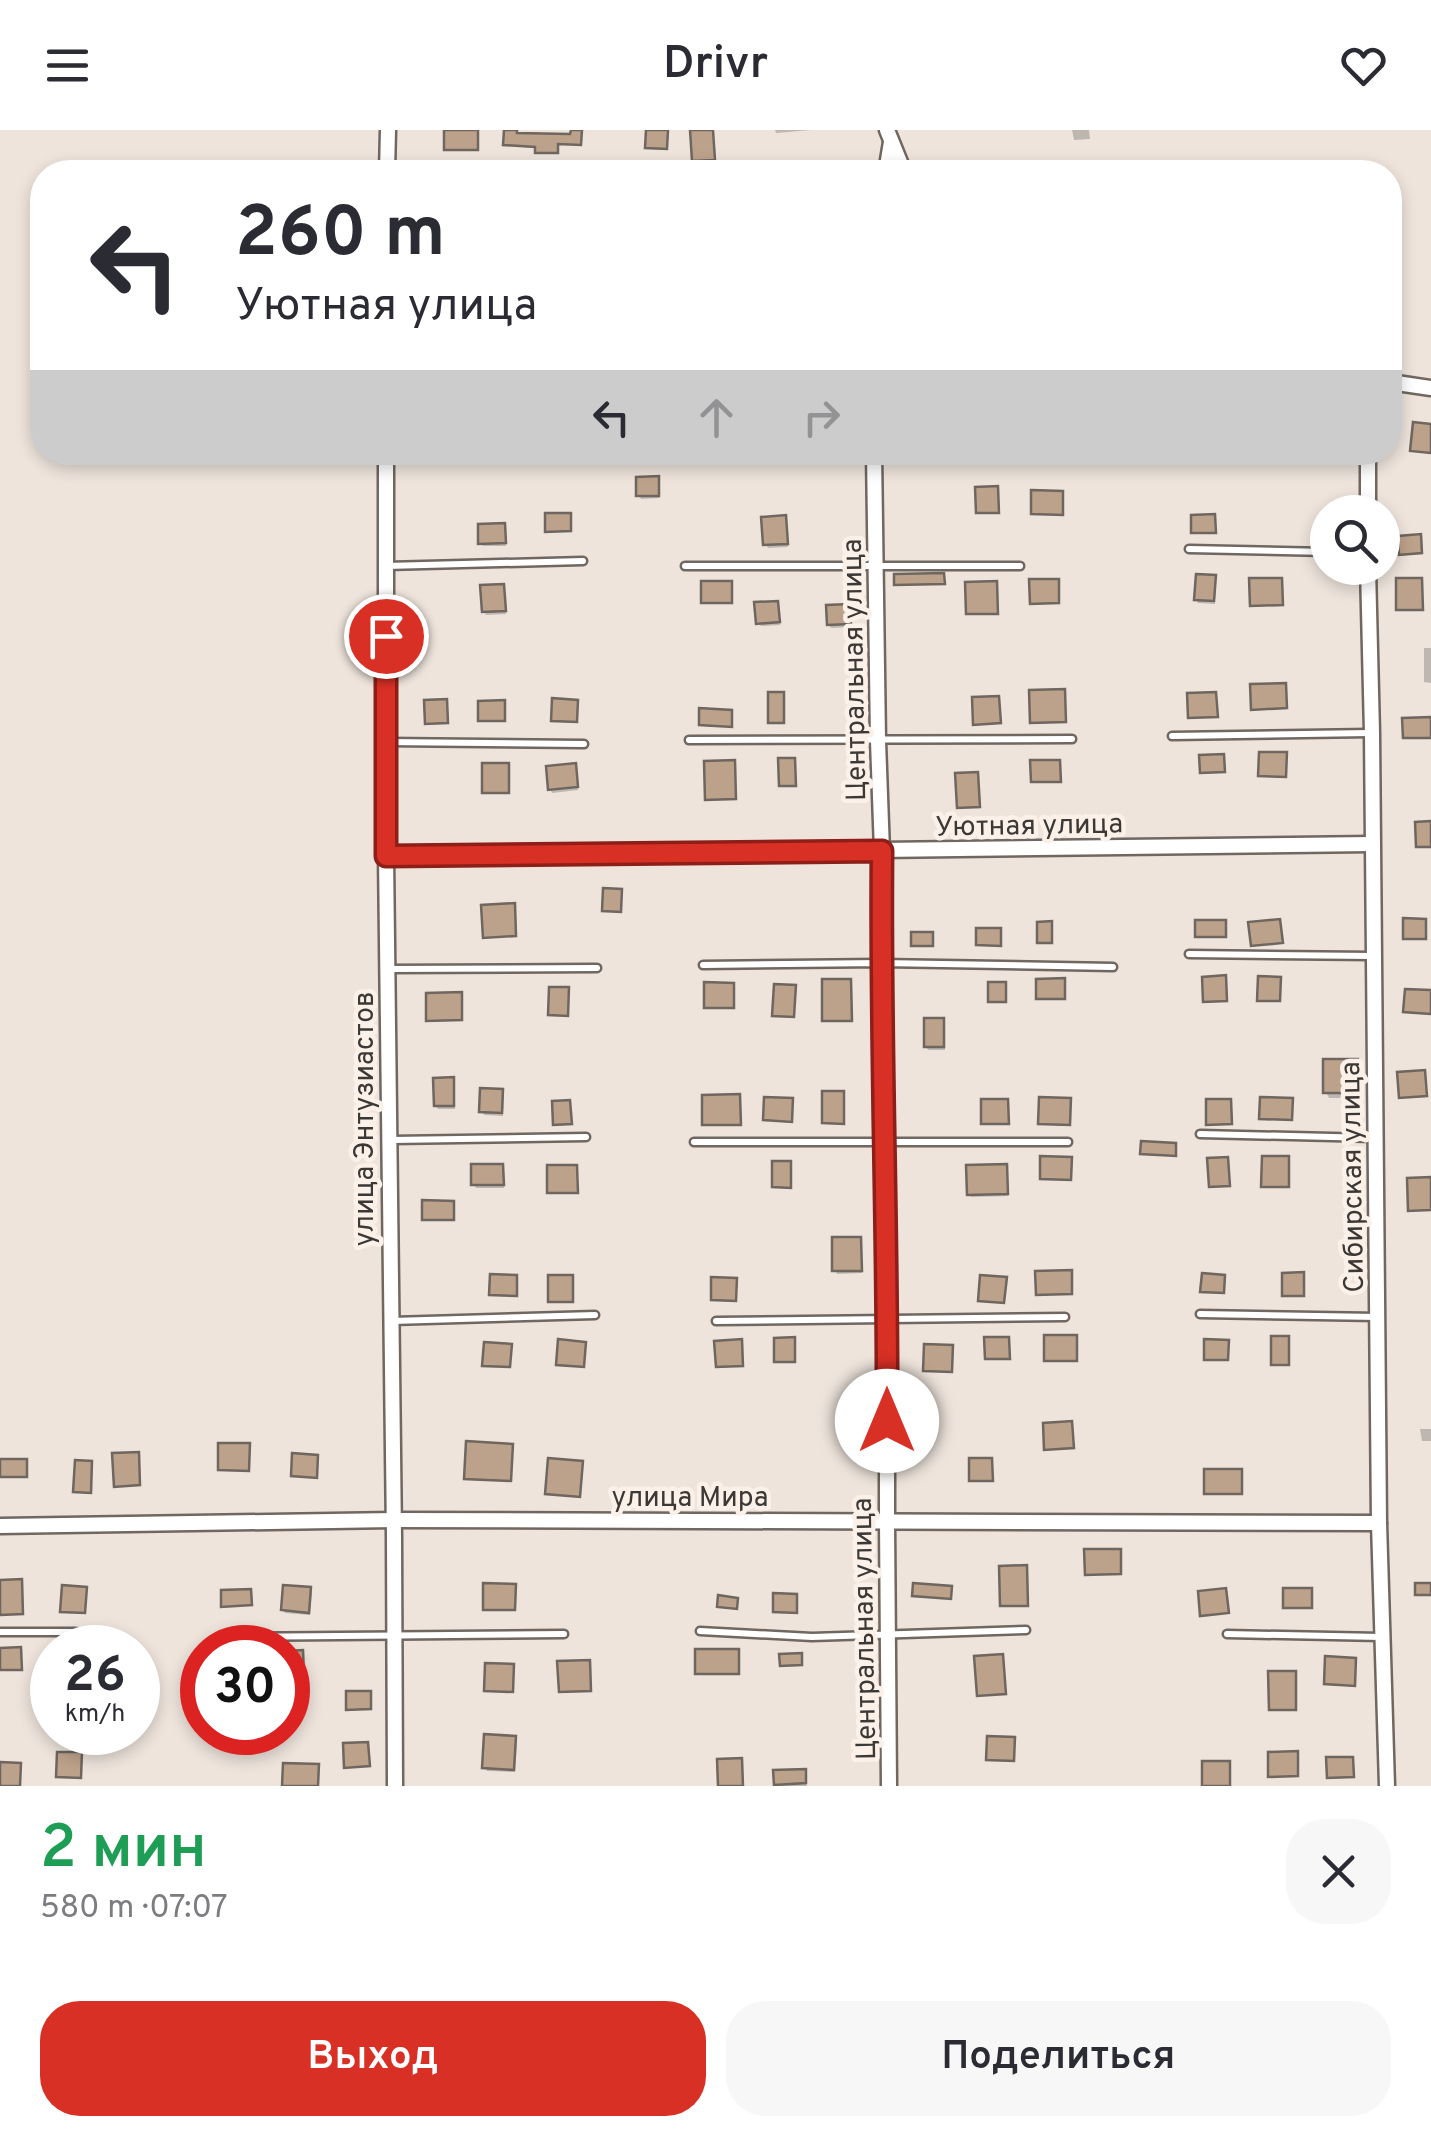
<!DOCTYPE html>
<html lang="ru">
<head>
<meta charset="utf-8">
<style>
  body { margin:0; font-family:Overpass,sans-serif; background:#f7f7f7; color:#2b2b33; height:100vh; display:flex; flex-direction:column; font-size:38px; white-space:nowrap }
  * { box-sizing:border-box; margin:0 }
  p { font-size:32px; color:#7c7c81 }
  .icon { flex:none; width:55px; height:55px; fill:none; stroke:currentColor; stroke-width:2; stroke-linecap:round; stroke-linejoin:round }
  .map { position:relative; height:1656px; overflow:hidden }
  .details { display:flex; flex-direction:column; background:#fff; flex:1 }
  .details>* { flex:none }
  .top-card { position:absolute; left:30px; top:30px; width:1372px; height:305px; border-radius:40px; box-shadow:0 5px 15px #0003; background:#fff; color:#2b2b33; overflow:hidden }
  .buttons { position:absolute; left:1310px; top:365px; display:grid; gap:20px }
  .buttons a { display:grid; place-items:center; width:90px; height:90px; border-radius:50%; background:#fff; box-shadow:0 5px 15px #0003; font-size:50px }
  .speed { position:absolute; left:30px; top:1495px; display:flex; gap:20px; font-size:50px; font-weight:700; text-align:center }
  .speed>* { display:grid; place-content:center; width:130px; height:130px; border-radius:50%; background:#fff; box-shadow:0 5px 15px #0003; line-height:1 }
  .speed small { font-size:25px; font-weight:400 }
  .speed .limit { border:15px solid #d22; background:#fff; color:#111 }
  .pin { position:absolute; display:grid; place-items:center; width:85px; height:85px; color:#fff; margin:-42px; border:5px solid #fff; border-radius:50%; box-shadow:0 2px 10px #0007 }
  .me { position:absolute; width:110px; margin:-55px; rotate:0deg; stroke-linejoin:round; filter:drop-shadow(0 0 8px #0008) }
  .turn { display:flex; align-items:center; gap:35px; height:210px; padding:0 40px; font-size:45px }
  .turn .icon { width:130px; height:130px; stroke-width:2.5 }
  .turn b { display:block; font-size:70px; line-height:85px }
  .lanes { display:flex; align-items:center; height:95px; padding:0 40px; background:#0003; justify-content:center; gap:50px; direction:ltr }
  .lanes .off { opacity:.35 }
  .round { display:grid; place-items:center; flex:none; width:105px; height:105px; border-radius:40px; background:#f7f7f7 }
  .summary { display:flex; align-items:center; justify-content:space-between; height:170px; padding:0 40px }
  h1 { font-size:60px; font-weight:600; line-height:75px; color:#1e9e55 }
  .cta { display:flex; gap:20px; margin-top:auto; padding:20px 40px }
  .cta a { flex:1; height:115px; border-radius:40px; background:#d93025; color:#fff; font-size:40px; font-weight:600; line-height:115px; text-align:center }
  .cta a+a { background:#f7f7f7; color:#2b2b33 }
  header { display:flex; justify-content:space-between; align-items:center; height:130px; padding:0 40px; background:#fff; font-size:45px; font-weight:600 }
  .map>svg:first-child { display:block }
  .shadow { fill:#0003 }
  .building { fill:#bda28b; stroke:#6e665f; stroke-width:2.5 }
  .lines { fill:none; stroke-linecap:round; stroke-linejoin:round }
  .lane-casing { stroke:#6f6760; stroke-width:11 }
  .street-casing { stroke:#6f6760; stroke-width:19 }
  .lane { stroke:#fff; stroke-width:6 }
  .street { stroke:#fff; stroke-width:14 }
  .route-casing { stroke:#8d1f18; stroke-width:25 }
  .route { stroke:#d93025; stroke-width:18 }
  .labels { text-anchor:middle; stroke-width:9; stroke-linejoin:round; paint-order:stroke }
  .street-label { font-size:28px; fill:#3b3835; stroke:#fbf1e9 }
</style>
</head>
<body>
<header><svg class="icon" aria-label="menu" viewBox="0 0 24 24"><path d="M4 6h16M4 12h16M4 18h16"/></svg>Drivr<svg class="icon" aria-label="heart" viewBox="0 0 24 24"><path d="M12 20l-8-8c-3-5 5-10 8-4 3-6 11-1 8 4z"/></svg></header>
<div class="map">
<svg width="1431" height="1656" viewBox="0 0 1431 1656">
  <rect width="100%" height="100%" fill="#eee4dc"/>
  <g class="shadow">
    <path d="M775,0H811L776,3Z"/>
    <path d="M1072,0H1089L1090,9L1074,10Z"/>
    <path d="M657,349L659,368L641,369L639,365Z"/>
    <path d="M785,388L788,417L768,418L766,414Z"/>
    <path d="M504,396L506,416H483L481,413Z"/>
    <path d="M1214,448L1216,451L1215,474L1198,473L1196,469Z"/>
    <path d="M503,456L506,484L486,485L484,481Z"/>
    <path d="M778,477L780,495L761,496L759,493Z"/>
    <path d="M849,477L851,497L831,498L829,495Z"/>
    <path d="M1424,518H1431V553L1424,552Z"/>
    <path d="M576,640L578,660L552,663L550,659Z"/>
    <path d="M943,891L945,920H928L926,916Z"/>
    <path d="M1357,931L1360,937V968H1329L1326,962Z"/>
    <path d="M452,950L455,979H438L436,976Z"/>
    <path d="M502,961L504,965L503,986L484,985L482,981Z"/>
    <path d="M502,1036L504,1058H476L474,1054Z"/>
    <path d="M1006,1036L1008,1066L971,1067L969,1064Z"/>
    <path d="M860,1110L862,1143L837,1144L835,1140Z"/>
    <path d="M1420,1299H1431V1311H1422Z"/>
    <path d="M310,1460L312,1463L310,1485L285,1483L283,1480Z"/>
    <path d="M200,1527H202V1550L199,1546Z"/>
    <path d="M515,1609L517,1612L515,1642L487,1641L485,1637Z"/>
    <path d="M804,1642L807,1656H777L776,1654Z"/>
  </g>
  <g class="building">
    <rect x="444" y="0" width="34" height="20"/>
    <path d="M504,0H517V3L570,4L571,0H582L581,15L558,14V23H535V17L503,15Z"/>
    <path d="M646,0H668L667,19L645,18Z"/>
    <path d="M690,0H713L715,30L692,31Z"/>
    <path d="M1413,292L1431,294V323L1410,321Z"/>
    <path d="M659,346V366H636V347Z"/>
    <path d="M998,356L999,383H976L975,357Z"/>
    <path d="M1031,360L1063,361V385L1031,384Z"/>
    <path d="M545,383H571V401L545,402Z"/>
    <path d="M1215,384L1216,403H1191V385Z"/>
    <path d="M786,385L788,414L763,415L761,387Z"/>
    <path d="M505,393L506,413L478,414V394Z"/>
    <path d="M1421,404L1422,423L1399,425L1398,406Z"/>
    <path d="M944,443L945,454L894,455V444Z"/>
    <path d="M1196,444L1216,445L1214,471L1194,470Z"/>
    <path d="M1249,448H1282L1283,475L1250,476Z"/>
    <path d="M1396,448H1422L1423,480H1396Z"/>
    <path d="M1029,449H1059V473L1030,474Z"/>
    <rect x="701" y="451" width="31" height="22"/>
    <path d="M997,451L998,484H966L965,452Z"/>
    <path d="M504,454L506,481L482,482L480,455Z"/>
    <path d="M778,471L780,492L756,494L754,472Z"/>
    <path d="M850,474L851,494L827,495L826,475Z"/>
    <path d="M1286,553L1287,578L1251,580L1250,554Z"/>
    <path d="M1065,559L1066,592L1030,593L1029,560Z"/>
    <rect x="768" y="562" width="16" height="31"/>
    <path d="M1216,562L1218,587L1188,588L1187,563Z"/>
    <path d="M999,566L1001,593L973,595L972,567Z"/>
    <path d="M552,568L578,570L577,592L551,591Z"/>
    <path d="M447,569L448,593L425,594L424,570Z"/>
    <path d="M505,570V591H478V571Z"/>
    <path d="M699,578L732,580V597L699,595Z"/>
    <path d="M1431,587V608H1403L1402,588Z"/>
    <path d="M1259,622H1287L1286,647L1258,646Z"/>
    <path d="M1224,624L1225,642L1200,643L1199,625Z"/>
    <path d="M778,628H795L796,656H779Z"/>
    <path d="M735,630L736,669L705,670L704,631Z"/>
    <path d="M1030,630H1060L1061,652H1031Z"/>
    <rect x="482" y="633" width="27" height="30"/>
    <path d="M576,633L578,657L548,660L546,636Z"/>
    <path d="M978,642L980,677L957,678L955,643Z"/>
    <path d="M1431,691V717H1416L1415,692Z"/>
    <path d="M603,758L622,759L621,782L602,781Z"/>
    <path d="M515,773L516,806L483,808L481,775Z"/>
    <path d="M1403,788L1426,789V809H1403Z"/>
    <path d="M1280,789L1283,813L1251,816L1248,792Z"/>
    <rect x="1195" y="790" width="31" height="17"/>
    <path d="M1052,791V813H1037V792Z"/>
    <path d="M976,798H1001V816L976,815Z"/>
    <rect x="911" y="802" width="22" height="14"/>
    <path d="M1226,845L1227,871L1203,872L1202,847Z"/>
    <path d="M1258,846L1281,847L1280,871H1257Z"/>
    <path d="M1065,848V869H1036V849Z"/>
    <path d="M822,849H851L852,891H822Z"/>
    <path d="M704,852L734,853V878H704Z"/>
    <rect x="988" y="852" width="18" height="20"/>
    <path d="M774,854L796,855L794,887L772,886Z"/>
    <path d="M549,857H569L568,886L548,885Z"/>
    <path d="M1405,859L1431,860V884L1403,882Z"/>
    <path d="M462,862V890L426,891V863Z"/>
    <rect x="924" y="888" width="20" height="29"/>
    <rect x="1323" y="929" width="35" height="34"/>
    <path d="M1425,940L1427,966L1399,968L1397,942Z"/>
    <path d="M454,947V976H434L433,948Z"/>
    <path d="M480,958L503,959L502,983L479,982Z"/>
    <path d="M822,961H844V994L822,993Z"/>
    <path d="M740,964L741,995H702V965Z"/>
    <path d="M764,967L793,968L792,992L763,990Z"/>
    <path d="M1039,967L1071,968L1070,995L1038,994Z"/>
    <path d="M1260,967L1293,968L1292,990L1259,989Z"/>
    <path d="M981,969H1008L1009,994H981Z"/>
    <path d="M1206,969H1231L1232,994L1206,995Z"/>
    <path d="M570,970L572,994L553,995L552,971Z"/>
    <path d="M1141,1011L1176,1013V1026L1140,1024Z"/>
    <path d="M1040,1026L1072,1027L1071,1050L1040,1049Z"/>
    <path d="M1262,1026H1289V1057H1261Z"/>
    <path d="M1228,1027L1230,1056L1209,1057L1207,1028Z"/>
    <path d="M772,1031H791V1058L772,1057Z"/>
    <path d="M471,1034H503L504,1055H471Z"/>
    <path d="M1007,1034L1008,1064L967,1065L966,1035Z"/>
    <path d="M547,1035H577L578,1063H547Z"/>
    <path d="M1431,1047V1080L1408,1081L1407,1048Z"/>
    <path d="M422,1070L454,1071V1090H422Z"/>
    <path d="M832,1107H861L862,1141H832Z"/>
    <path d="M1072,1140V1164L1036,1165L1035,1141Z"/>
    <path d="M1304,1142V1166H1282V1143Z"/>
    <path d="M1202,1143L1225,1145L1224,1163L1200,1162Z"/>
    <path d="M490,1144L517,1145V1166L489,1165Z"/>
    <rect x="548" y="1145" width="25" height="27"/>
    <path d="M980,1145L1007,1147L1004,1173L978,1171Z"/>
    <path d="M711,1147L737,1148L736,1171L711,1170Z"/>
    <rect x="1044" y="1205" width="33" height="26"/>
    <rect x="1271" y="1206" width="18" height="29"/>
    <path d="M795,1207V1232H774V1208Z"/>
    <path d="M984,1207H1009L1010,1229H985Z"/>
    <path d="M558,1209L586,1212L584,1237L556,1235Z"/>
    <path d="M742,1209L743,1236L716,1237L714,1211Z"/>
    <path d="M1204,1209L1229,1210L1228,1230H1204Z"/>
    <path d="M484,1212L512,1214L510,1237L482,1236Z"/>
    <path d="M924,1214L953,1215L952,1242L923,1241Z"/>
    <path d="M1072,1291L1074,1318L1044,1320L1043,1293Z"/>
    <path d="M466,1311L513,1314L511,1351L464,1349Z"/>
    <path d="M218,1313H250L249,1341L218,1340Z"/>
    <path d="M139,1322L140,1355L114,1357L112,1323Z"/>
    <path d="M292,1323L318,1325L317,1348L291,1346Z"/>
    <path d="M548,1328L583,1331L580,1367L545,1364Z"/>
    <path d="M969,1328H992L993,1351H969Z"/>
    <rect x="0" y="1329" width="27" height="18"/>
    <path d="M75,1330L92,1331L91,1363L73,1362Z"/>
    <rect x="1204" y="1339" width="38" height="25"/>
    <path d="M1084,1419H1121V1444L1085,1445Z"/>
    <path d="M1027,1435L1028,1476H1000L999,1436Z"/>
    <path d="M22,1449L23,1484L0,1485V1450Z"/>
    <path d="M483,1453L516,1454L515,1480H483Z"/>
    <path d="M913,1453L952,1456L951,1469L912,1466Z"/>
    <rect x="1415" y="1453" width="16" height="12"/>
    <path d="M62,1455L87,1457L85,1483L60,1482Z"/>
    <path d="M283,1455L311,1457L309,1483L281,1480Z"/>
    <path d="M1226,1458L1229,1483L1200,1486L1198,1461Z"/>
    <rect x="1283" y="1458" width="29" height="20"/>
    <path d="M251,1459L252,1475L221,1477V1460Z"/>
    <path d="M773,1463L797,1464V1483L773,1482Z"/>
    <path d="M718,1465L738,1468L737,1479L717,1477Z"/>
    <path d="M21,1517L22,1540H0V1518Z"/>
    <rect x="695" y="1519" width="44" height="25"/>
    <path d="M303,1520L304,1543H288V1521Z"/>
    <path d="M802,1523V1535L780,1536L779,1524Z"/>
    <path d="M1003,1524L1006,1564L977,1566L974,1526Z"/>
    <path d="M1325,1526L1356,1528L1355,1556L1324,1554Z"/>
    <path d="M590,1530L591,1561L559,1562L557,1531Z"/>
    <path d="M485,1533L514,1534L513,1562L484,1561Z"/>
    <path d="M1268,1541H1296V1580H1269Z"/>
    <path d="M346,1561H371V1579L346,1580Z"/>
    <path d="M484,1604L516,1606L514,1640L482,1638Z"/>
    <path d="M987,1606L1015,1607L1014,1631L986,1630Z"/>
    <path d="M368,1612L370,1636L344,1638L343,1613Z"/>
    <path d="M1298,1621V1646L1268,1647V1622Z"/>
    <path d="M57,1622H82L81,1648L56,1647Z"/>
    <path d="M1326,1627H1353L1354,1647L1327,1648Z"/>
    <path d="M742,1628L743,1656H718L717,1629Z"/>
    <rect x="1202" y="1631" width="28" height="25"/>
    <path d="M0,1632L21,1633L20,1656H0Z"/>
    <path d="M283,1633L319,1634L318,1656H282Z"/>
    <path d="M806,1639V1653L774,1655L773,1640Z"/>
  </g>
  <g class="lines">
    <g class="lane-casing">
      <g id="lane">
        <path d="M387,40L581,38"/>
        <path d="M1189,419L1328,422"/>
        <path d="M386,436L583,431"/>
        <path d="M685,436H1020"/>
        <path d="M1172,606L1370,603"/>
        <path d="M689,610L1072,609"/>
        <path d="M386,612L584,614"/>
        <path d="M1189,824L1373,826"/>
        <path d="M703,835L881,833L1113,837"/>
        <path d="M388,839L597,838"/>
        <path d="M1200,1004L1374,1008"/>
        <path d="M392,1010L586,1007"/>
        <path d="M694,1012H1068"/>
        <path d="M1200,1184L1378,1187"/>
        <path d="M392,1191L595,1185"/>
        <path d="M716,1191L1065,1187"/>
        <path d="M700,1501L812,1507L1026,1500"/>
        <path d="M0,1502H76"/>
        <path d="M1227,1504L1381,1507"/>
        <path d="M223,1507L564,1504"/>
      </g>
    </g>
    <g class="street-casing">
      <g id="street">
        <path d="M887,0L904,42"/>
        <path d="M387,42L388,0"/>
        <path d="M886,42L891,12"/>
        <path d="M1390,252L1431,258"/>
        <path d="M386,322V726L394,1407L395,1656"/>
        <path d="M874,322L878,611L882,721L881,833L887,1190V1392L889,1656"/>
        <path d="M1368,322V382"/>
        <path d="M1368,438L1372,603L1379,1393L1387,1656"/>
        <path d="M386,726L1372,714"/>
        <path d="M0,1396L394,1390L1379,1393"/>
      </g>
    </g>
    <use href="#lane" class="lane"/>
    <use href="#street" class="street"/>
  </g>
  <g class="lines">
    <g class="route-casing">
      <path id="route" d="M386,506V726L882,721C880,911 888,1101 887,1291"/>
    </g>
    <use href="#route" class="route"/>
  </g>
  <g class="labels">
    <g class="street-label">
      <text transform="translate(853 540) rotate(-91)" y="10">Центральная улица</text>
      <text transform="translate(1029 694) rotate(-1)" y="10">Уютная улица</text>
      <text transform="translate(363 989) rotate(-90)" y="10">улица Энтузиастов</text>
      <text transform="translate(1351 1047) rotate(-91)" y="10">Сибирская улица</text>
      <text x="690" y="1376">улица Мира</text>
      <text transform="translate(863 1499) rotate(-91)" y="10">Центральная улица</text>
    </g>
  </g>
</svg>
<div class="buttons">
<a><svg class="icon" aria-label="search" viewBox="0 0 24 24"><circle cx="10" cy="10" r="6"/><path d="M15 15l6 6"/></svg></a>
</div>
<div class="speed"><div>26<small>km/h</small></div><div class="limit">30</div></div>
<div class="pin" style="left:386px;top:506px;background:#d93025"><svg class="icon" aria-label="arrive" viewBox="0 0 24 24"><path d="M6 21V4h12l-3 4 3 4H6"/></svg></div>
<svg class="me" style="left:887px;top:1291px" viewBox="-20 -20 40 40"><circle r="19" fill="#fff"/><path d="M0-13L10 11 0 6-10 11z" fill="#d93025"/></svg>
<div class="top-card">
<div class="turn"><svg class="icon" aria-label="left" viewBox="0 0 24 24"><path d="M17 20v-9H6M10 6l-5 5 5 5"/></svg><div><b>260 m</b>Уютная улица</div></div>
<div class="lanes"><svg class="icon" aria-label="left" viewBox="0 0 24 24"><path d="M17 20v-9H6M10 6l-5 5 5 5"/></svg><svg class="icon off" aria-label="ahead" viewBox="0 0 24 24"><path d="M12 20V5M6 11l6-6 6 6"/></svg><svg class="icon off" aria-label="right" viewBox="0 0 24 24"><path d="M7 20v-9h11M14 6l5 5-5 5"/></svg></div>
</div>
</div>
<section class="details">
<div class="summary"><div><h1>2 мин</h1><p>580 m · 07:07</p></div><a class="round"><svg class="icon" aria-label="close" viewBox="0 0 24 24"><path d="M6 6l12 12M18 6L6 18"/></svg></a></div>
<div class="cta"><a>Выход</a><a>Поделиться</a></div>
</section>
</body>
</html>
